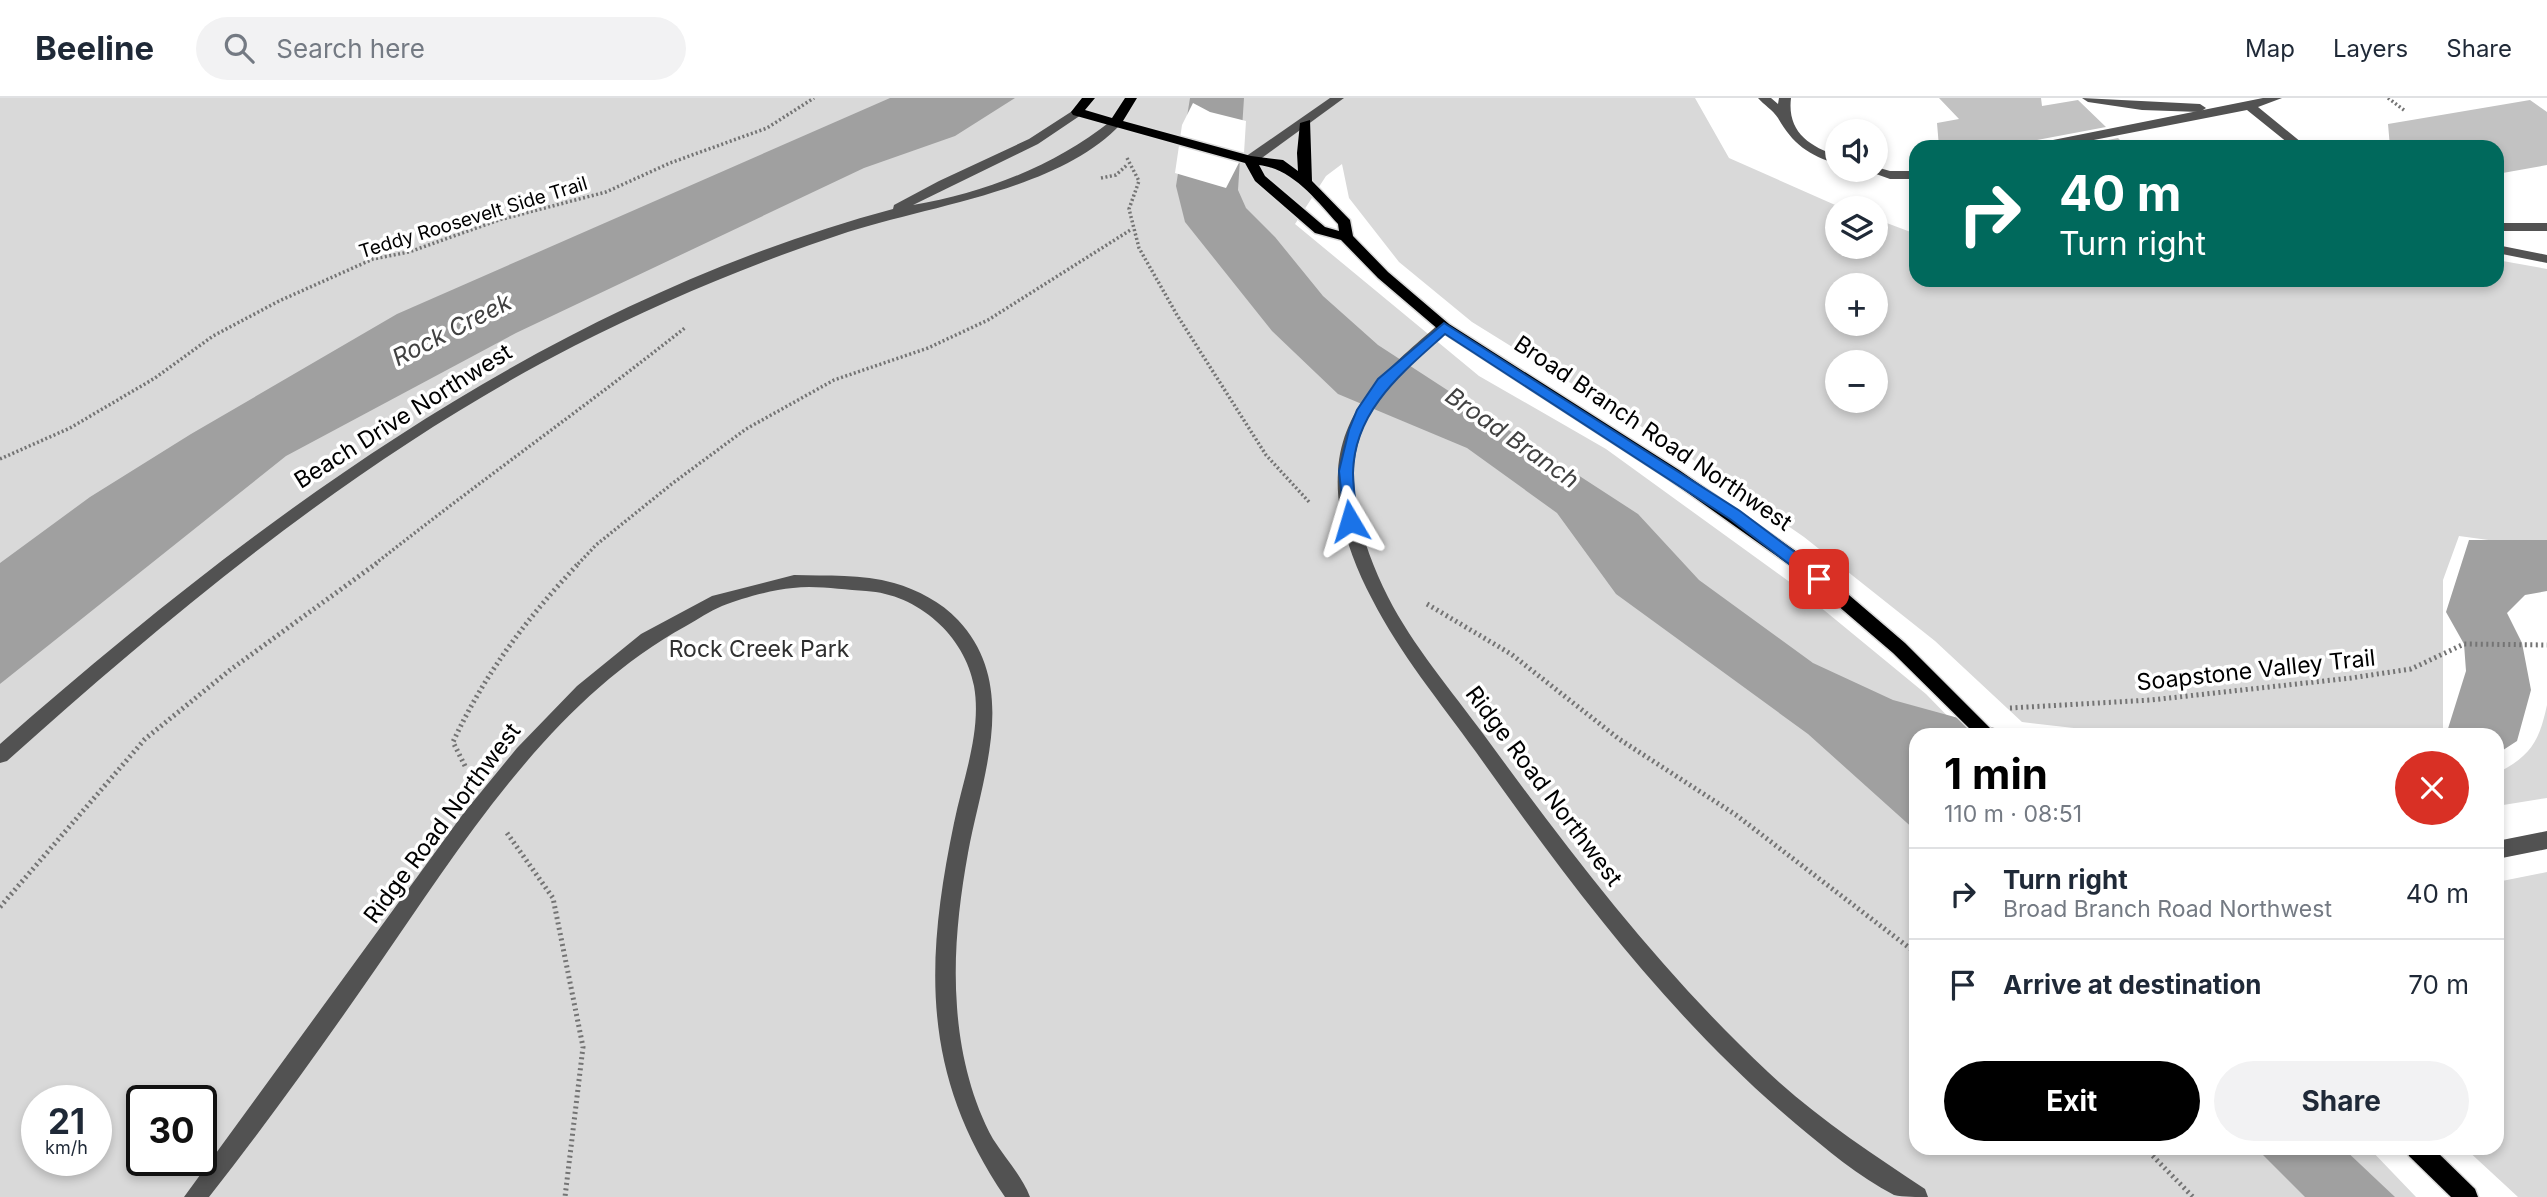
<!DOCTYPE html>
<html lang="en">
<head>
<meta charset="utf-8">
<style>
  body { margin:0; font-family:Inter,sans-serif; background:#f2f2f3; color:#1f2937; height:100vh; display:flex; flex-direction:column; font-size:26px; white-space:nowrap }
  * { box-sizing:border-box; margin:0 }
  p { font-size:23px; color:#747a83 }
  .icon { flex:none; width:38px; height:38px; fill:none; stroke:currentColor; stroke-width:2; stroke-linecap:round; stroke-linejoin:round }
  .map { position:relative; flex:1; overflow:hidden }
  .sheet { position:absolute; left:1909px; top:630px; width:595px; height:427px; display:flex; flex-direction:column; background:#fff; border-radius:21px; box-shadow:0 4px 10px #0003 }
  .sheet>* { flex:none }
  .guide { position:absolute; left:1909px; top:42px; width:595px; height:147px; border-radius:21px; box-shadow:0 4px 10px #0003; background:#00695c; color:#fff; overflow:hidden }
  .controls { position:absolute; left:1825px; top:21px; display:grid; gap:14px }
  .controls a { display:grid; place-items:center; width:63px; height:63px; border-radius:50%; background:#fff; box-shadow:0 4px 10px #0003; font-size:35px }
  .speed { position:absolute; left:21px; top:987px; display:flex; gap:14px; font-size:35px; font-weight:700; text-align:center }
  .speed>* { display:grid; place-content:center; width:91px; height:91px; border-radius:50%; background:#fff; box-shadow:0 4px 10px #0003; line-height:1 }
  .speed small { font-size:18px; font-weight:400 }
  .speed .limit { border:4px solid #111; border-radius:10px; background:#fff; color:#111 }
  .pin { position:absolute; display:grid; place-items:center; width:60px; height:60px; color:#fff; margin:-30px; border-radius:14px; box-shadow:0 4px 10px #0006 }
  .me { position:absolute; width:77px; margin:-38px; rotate:353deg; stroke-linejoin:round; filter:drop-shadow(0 0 5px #0008) }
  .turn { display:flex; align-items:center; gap:24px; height:147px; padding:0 35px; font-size:32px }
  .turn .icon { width:91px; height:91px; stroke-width:2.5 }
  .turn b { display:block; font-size:49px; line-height:60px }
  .round { display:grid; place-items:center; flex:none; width:74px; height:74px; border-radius:37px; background:#f2f2f3 }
  .overview { display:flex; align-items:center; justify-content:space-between; height:119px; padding:0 35px }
  h1 { font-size:42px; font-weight:700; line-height:52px; color:#000 }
  .primary-button { display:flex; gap:14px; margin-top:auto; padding:14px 35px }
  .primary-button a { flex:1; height:80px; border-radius:42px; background:#000; color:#fff; font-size:28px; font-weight:700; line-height:80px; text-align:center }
  .primary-button a+a { background:#f2f2f3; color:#1f2937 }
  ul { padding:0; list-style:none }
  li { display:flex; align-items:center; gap:21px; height:91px; padding:0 35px; border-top:2px solid #e0e1e3 }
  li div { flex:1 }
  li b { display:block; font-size:26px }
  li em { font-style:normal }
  header { display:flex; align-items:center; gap:42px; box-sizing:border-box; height:98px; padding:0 35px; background:#fff; border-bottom:2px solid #e0e1e3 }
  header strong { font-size:33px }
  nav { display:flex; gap:38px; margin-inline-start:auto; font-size:24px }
  .search { width:490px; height:63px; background:#f2f2f3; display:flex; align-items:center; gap:18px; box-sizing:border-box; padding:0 24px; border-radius:38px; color:#747a83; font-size:26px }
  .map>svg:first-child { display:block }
  .green { fill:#d9d9d9; fill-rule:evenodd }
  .water { fill:#a0a0a0 }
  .pier { fill:#fff }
  .building { fill:#c2c2c2 }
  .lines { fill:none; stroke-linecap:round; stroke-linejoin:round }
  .major-casing { stroke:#dbdbdb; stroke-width:3 }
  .path-far1 { stroke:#747474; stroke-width:3.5; stroke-dasharray:2 2.5; stroke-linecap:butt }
  .path { stroke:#747474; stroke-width:5; stroke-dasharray:2 3.5; stroke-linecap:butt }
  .minor { fill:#525252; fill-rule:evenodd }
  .major { fill:#000; fill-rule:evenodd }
  .route { fill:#1a73e8; stroke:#114b97; stroke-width:2 }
  .labels { text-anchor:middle; stroke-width:7; stroke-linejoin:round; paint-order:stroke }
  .far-street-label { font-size:19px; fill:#000; stroke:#fff }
  .street-label { font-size:23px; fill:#000; stroke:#fff }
  .park-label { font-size:23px; fill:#303030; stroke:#fff }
  .water-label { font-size:24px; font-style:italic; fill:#414141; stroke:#fff }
</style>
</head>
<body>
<header>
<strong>Beeline</strong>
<div class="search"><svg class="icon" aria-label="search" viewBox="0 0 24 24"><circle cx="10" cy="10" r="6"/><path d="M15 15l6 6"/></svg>Search here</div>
<nav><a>Map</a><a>Layers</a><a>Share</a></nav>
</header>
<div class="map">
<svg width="2547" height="1099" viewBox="0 0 2547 1099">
  <rect width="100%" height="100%" fill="#fff"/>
  <g class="green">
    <path d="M0,0H1695L1729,60L1842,110H1838V149H1876V121L1916,136V182H2497V162L2547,171V450L2459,438L2443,482V632L2409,637H2135L2022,624L1935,543L1804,439L1679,352L1472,224L1399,164L1349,100L1342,66L1326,78L1295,126L1479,278L1606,351L1791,485L1926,596L1966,637H1916V1050H2369L2416,1099H0ZM1838,187H1876V226H1838ZM1838,264H1876V303H1838ZM37,1003H96V1062H37ZM142,1003H201V1062H142Z"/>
    <path d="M2547,607V700L2497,708V675C2531,658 2539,644 2547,607Z"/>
    <path d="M2547,774V1099H2518L2465,1050H2497V784Z"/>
  </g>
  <g class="water">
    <path d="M890,0H1015L955,38L864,70L516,235L286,358L0,586V465L90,399L191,336L397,216Z"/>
    <path d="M1190,0H1244L1238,92L1246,110L1275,139L1323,198L1378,247L1638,416L1699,482L1813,565L1893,602L2020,637H1916V733L1808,636L1616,496L1557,415L1467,350L1338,296L1272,233L1185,124L1176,88Z"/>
    <path d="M2469,442H2547V493L2525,497L2507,515L2522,545L2531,592L2517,643L2497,656V637H2446L2466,573L2464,546L2446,514Z"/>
    <path d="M2256,1050H2343L2395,1099H2305Z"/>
  </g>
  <path class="pier" d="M1193,5L1210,14L1246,23L1244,55L1226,90L1175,75L1182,27Z"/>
  <g class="building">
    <path d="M1939,0H2041L2042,8L2078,2L2106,29L2037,42L2030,49H1939L1937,25L1959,21Z"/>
    <path d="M2530,2L2547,14V67L2497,76V49H2390L2388,26Z"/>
    <path d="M2118,40L2127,49H2072Z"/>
  </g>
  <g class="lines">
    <g class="major-casing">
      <g id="major">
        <path d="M1082,0H1095L1085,12L1112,20L1125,0H1137L1123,23L1251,58L1283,62L1298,73L1297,55L1300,25L1310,22L1312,83L1350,122L1353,138L1388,174L1449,226L1679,372L1807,461L1905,545L1997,637H1976L1893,555L1795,471L1667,380L1439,232L1378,180L1341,142L1315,135L1255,83L1245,65L1073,17L1071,14ZM1259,67C1293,71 1316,102 1338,126L1339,133L1325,129L1265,78Z"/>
        <path d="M2406,1050H2433L2475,1091L2478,1099H2451L2409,1058Z"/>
      </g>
    </g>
    <g class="path-far1">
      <path d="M2388,0L2404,12"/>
      <path d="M1127,60L1139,83L1129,111L1139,150L1177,217L1266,357L1310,405"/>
      <path d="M1101,80L1116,77L1128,66"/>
      <path d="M0,361L70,330L155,280L213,238L279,203L373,161L409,154L499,122L606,94L670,65L767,30L814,0"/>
      <path d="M375,466C477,385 584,310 686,229"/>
      <path d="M578,466L596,447L673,385L746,331L834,282L928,250L988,222L1132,131"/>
    </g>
    <g class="path">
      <path d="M1427,506L1511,556L1619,641L1736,717L1916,855"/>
      <path d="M2010,610L2151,602L2351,580L2411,571L2464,546L2547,547"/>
      <path d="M465,668L453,644C485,575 527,520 579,465"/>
      <path d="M507,735L553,800L583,949L565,1099"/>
      <path d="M0,809L145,641L230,572L377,465"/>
      <path d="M2145,1050L2193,1099"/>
    </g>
    <g class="minor">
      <path d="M1330,0H1344L1255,65H1245V59Z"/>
      <path d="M1758,0H1771L1778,6L1779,0H1791C1787,33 1808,48 1838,58V66C1809,58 1792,45 1778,20C1773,12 1764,7 1758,0Z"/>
      <path d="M2082,0L2200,6L2206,10L2200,14L2142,12L2088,4Z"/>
      <path d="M2263,0H2282L2258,9L2307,49H2293L2247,12L2058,49H2032L2038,45Z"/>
      <path d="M1077,10L1083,14L1081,17L1038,46L913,107C984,95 1054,68 1111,23L1121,26C1057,94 924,108 839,137C748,167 659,205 574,248C364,356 182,506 7,663L0,665V646C263,415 550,203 893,111L894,107L939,83L1029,41Z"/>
      <path d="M1876,69L1890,73H1916V81H1890L1865,72H1876Z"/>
      <rect x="2497" y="125" width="50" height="8"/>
      <path d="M2497,147L2547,157V165L2497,155Z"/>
      <path d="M1444,224L1449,226V232C1404,272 1355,310 1354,376C1354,419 1369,461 1388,499C1413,548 1451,592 1484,637C1571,756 1660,873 1768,974C1816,1019 1871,1055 1925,1091L1928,1099C1918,1099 1903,1099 1894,1097C1859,1079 1826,1051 1796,1026C1670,920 1571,788 1476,654C1440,604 1400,556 1372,501C1352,463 1335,417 1338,374C1342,306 1392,267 1439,226Z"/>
      <path d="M794,477C827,478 862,476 894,485C918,492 941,504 958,522C1020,588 982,678 968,755C959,805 953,857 957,909C960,953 971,1001 993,1041C1005,1060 1022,1078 1030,1099H1005C921,976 925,865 954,725C963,681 982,633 974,588C965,538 918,496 866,493C843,492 816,487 793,490C771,492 742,500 722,508C710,513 698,521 686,528C551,602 463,745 377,869C323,947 268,1024 209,1099H184L463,716L517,650L577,588L641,536L712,498Z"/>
      <path d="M2547,733V751L2497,761V743Z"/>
    </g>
    <use href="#major" class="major"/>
  </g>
  <path class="route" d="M1444,225L1740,413L1825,477V485H1814L1730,421L1445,236C1403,274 1354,312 1353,375C1353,391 1356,407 1358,423L1356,427H1345L1339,373L1349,332L1357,312L1378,281Z"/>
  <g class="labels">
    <g class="far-street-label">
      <text transform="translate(473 119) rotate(-17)" y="7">Teddy Roosevelt Side Trail</text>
    </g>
    <g class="street-label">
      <text transform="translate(403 318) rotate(-32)" y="8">Beach Drive Northwest</text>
      <text transform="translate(1653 335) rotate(34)" y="8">Broad Branch Road Northwest</text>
      <text transform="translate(2256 572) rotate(-6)" y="8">Soapstone Valley Trail</text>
      <text transform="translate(1544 688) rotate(53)" y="8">Ridge Road Northwest</text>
      <text transform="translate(442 725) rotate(-53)" y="8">Ridge Road Northwest</text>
    </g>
    <g class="park-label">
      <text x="759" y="559">Rock Creek Park</text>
    </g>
    <g class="water-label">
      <text transform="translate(452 232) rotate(-27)" y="8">Rock Creek</text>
      <text transform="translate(1512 340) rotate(35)" y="8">Broad Branch</text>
    </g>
  </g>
</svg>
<div class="controls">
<a><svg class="icon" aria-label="sound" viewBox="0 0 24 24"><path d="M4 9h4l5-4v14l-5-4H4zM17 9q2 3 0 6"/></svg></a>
<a><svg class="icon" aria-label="layers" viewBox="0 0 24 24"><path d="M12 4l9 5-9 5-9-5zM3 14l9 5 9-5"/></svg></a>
<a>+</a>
<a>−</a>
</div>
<div class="speed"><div>21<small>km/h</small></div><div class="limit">30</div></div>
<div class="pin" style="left:1819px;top:481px;background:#d93025"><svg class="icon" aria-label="arrive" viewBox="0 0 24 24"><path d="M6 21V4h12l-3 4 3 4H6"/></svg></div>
<svg class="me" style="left:1350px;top:423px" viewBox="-20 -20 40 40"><path d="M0-17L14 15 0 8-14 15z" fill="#1a73e8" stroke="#fff" stroke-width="4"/></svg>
<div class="guide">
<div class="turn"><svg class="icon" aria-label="right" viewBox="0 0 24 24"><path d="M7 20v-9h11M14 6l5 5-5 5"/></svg><div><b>40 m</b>Turn right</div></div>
</div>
<section class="sheet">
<div class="overview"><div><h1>1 min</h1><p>110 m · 08:51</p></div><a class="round" style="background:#d93025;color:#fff"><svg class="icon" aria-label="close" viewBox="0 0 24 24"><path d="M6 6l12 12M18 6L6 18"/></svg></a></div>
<ul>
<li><svg class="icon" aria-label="right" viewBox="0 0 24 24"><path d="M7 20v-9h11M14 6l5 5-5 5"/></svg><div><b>Turn right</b><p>Broad Branch Road Northwest</p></div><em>40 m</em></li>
<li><svg class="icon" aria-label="arrive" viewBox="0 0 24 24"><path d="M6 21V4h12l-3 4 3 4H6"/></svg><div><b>Arrive at destination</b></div><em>70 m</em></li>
</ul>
<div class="primary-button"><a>Exit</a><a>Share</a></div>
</section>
</div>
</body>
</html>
